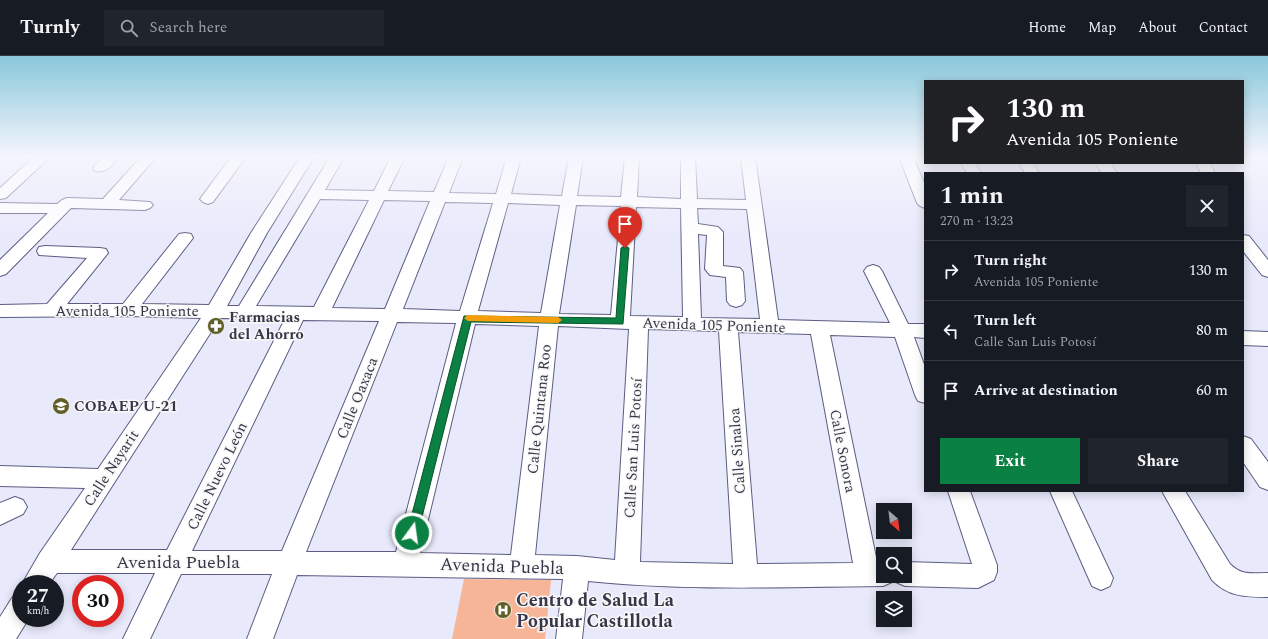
<!DOCTYPE html>
<html lang="en">
<head>
<meta charset="utf-8">
<style>
  body { margin:0; font-family:Spectral,serif; background:#20242c; color:#f1f3f6; height:100vh; display:flex; flex-direction:column; font-size:15px; white-space:nowrap }
  * { box-sizing:border-box; margin:0 }
  p { font-size:13px; color:#9ea1a6 }
  .icon { flex:none; width:22px; height:22px; fill:none; stroke:currentColor; stroke-width:2; stroke-linecap:round; stroke-linejoin:round }
  .map { position:relative; flex:1; overflow:hidden }
  .drawer { position:absolute; left:924px; top:116px; width:320px; height:320px; display:flex; flex-direction:column; background:#171b24; border-radius:0px; box-shadow:0 2px 10px #0003 }
  .drawer>* { flex:none }
  .hud { position:absolute; left:924px; top:24px; width:320px; height:84px; border-radius:0px; box-shadow:0 2px 10px #0003; background:#202124; color:#fff; overflow:hidden }
  .needle { width:26px; rotate:152deg }
  .tools { position:absolute; left:876px; top:447px; display:grid; gap:8px }
  .tools a { display:grid; place-items:center; width:36px; height:36px; border-radius:0px; background:#171b24; box-shadow:0 2px 10px #0003; font-size:20px }
  .speed { position:absolute; left:12px; top:519px; display:flex; gap:8px; font-size:20px; font-weight:700; text-align:center }
  .speed>* { display:grid; place-content:center; width:52px; height:52px; border-radius:50%; background:#171b24; box-shadow:0 2px 10px #0003; line-height:1 }
  .speed small { font-size:10px; font-weight:400 }
  .speed .limit { border:6px solid #d22; background:#fff; color:#111 }
  .pin { position:absolute; display:grid; place-items:center; width:34px; height:34px; color:#fff; margin:-41px -17px; border-radius:50% 50% 50% 0; rotate:-45deg; box-shadow:0 0 4px #0007 }
  .pin .icon { rotate:45deg }
  .me { position:absolute; width:44px; margin:-22px; rotate:14deg; stroke-linejoin:round; filter:drop-shadow(0 0 3px #0008) }
  .turn { display:flex; align-items:center; gap:14px; height:84px; padding:0 16px; font-size:18px }
  .turn .icon { width:52px; height:52px; stroke-width:2.5 }
  .turn b { display:block; font-size:28px; line-height:34px }
  .round { display:grid; place-items:center; flex:none; width:42px; height:42px; border-radius:0px; background:#20242c }
  .head { display:flex; align-items:center; justify-content:space-between; height:68px; padding:0 16px }
  h1 { font-size:24px; font-weight:700; line-height:30px }
  .cta { display:flex; gap:8px; margin-top:auto; padding:8px 16px }
  .cta a { flex:1; height:46px; border-radius:0px; background:#0b8043; color:#fff; font-size:16px; font-weight:700; line-height:46px; text-align:center }
  .cta a+a { background:#20242c; color:#f1f3f6 }
  ul { padding:0; list-style:none }
  li { display:flex; align-items:center; gap:12px; height:60px; padding:0 16px; border-top:1px solid #363941 }
  li div { flex:1 }
  li b { display:block; font-size:15px }
  li em { font-style:normal }
  header { display:flex; align-items:center; gap:24px; box-sizing:border-box; height:56px; padding:0 20px; background:#171b24; border-bottom:1px solid #363941 }
  header strong { font-size:19px }
  nav { display:flex; gap:22px; margin-inline-start:auto; font-size:14px }
  .search { width:280px; height:36px; background:#20242c; display:flex; align-items:center; gap:10px; box-sizing:border-box; padding:0 14px; border-radius:0px; color:#9ea1a6; font-size:15px }
  .map>svg:first-child { display:block }
  .building { fill:#f7b598 }
  .lines { fill:none; stroke-linecap:round; stroke-linejoin:round }
  .minor-casing { stroke:#5c5c82; stroke-width:2 }
  .minor { fill:#fff; fill-rule:evenodd }
  .route { fill:#0b8043; stroke:#07532c }
  .slow { fill:#f59e0b }
  .labels { text-anchor:middle; stroke-width:3; stroke-linejoin:round; paint-order:stroke }
  .street-label { font-size:15px; fill:#373749; stroke:#f8f8f8 }
  .poi-label { font-size:15px; font-weight:bold; fill:#373749; stroke:#f8f8f8; text-anchor:start }
  .near-street-label { font-size:18px; fill:#373749; stroke:#f8f8f8 }
  .near-poi-label { font-size:18px; font-weight:bold; fill:#373749; stroke:#f8f8f8; text-anchor:start }
</style>
</head>
<body>
<header>
<strong>Turnly</strong>
<div class="search"><svg class="icon" aria-label="search" viewBox="0 0 24 24"><circle cx="10" cy="10" r="6"/><path d="M15 15l6 6"/></svg>Search here</div>
<nav><a>Home</a><a>Map</a><a>About</a><a>Contact</a></nav>
</header>
<div class="map">
<svg width="1268" height="583" viewBox="0 0 1268 583">
  <rect width="100%" height="100%" fill="#e8e9fb"/>
  <path class="building" d="M464,523L551,524L545,583H452Z"/>
  <g class="lines">
    <g class="minor-casing">
      <g id="minor">
        <path d="M34,101H50L6,142L0,143V132Z"/>
        <path d="M103,101H119C113,109 105,118 95,115L93,112Z"/>
        <path d="M141,101H156L119,144L150,146L153,149L150,152L145,154L71,152L6,218L0,220V204L48,157H0V147L57,148L62,144L67,142L103,143Z"/>
        <path d="M231,101H246L213,146L208,148L203,146L200,143Z"/>
        <path d="M300,101H314L267,177L227,250H239L330,101H344L325,134L374,135L391,101H405L388,135L434,136L449,101H463L449,137L496,138L507,101H521L511,138L562,140L569,101H583L577,140L621,141L625,101H639L637,141L681,143V101H695L697,143L746,144L741,101H755L778,264L890,267L864,215L867,211L873,209L879,211L882,215L908,268H925V282L914,281L925,311V347L918,345L915,339L895,281L830,279L877,506H883V520H905V506L972,508L948,435H970L997,509V516L994,524L978,532L905,530L896,526L894,521L892,526L883,530C785,531 686,535 588,525L582,583H556L563,523L297,519L273,583H247L272,518H181L150,583H123L155,517H57L49,528H22L40,497L85,432L0,430V410L98,413L201,262L128,260L0,261V249L47,248L87,202L39,199L37,195L39,191L45,190L100,192L106,193L108,197L67,248H123L179,178L185,177L191,178L193,182L142,248L209,249L251,177ZM320,143L369,144L314,251L256,250ZM384,144L430,145L385,253L332,252ZM445,146L493,147L460,255L403,253ZM508,147L560,149L541,257L478,255ZM576,149L621,150L611,259L559,258ZM636,151L681,152L683,261L630,260ZM697,152L747,153L760,263L701,262L698,178L707,179L705,213L710,219L726,221L727,245L730,249L736,251L742,249L745,245L743,216L740,212L723,210V176L718,171L698,168ZM220,262L285,263L167,494H71ZM303,264L379,265L282,495H192ZM397,266L456,267L396,496H306ZM475,268L539,270L511,499L420,497ZM558,270L629,273L615,504L577,500L535,499ZM648,273L719,275L733,508L640,506ZM738,276L811,278L853,507L757,508Z"/>
        <path d="M899,101H913L925,129V152L920,150L917,147Z"/>
        <path d="M961,107H975L981,117H967Z"/>
        <path d="M1019,107H1033L1039,117H1025Z"/>
        <path d="M1095,107H1110L1117,117H1102Z"/>
        <path d="M1196,107H1210L1215,117H1201Z"/>
        <path d="M1243,179L1249,180L1268,204V221L1262,219L1243,195Z"/>
        <path d="M1243,275L1268,276V290L1243,289Z"/>
        <path d="M1243,380L1251,383L1268,406V434L1260,431L1243,406Z"/>
        <path d="M1050,435H1072L1113,522L1110,530L1101,534L1092,530Z"/>
        <path d="M1162,435H1185L1230,508C1242,520 1252,517 1268,517V541C1247,541 1228,541 1212,524Z"/>
        <path d="M15,441L23,444L27,451L23,458L0,469V447Z"/>
        <path d="M21,538V562H29L16,583H0V561L12,542Z"/>
      </g>
    </g>
    <use href="#minor" class="minor"/>
  </g>
  <linearGradient id="sky" x2="0" y2="1"><stop stop-color="#89c8da"/><stop offset="0.55" stop-color="#f5f5fd"/><stop offset="1" stop-color="#f5f5fd" stop-opacity="0"/></linearGradient>
  <rect width="1268" height="183" fill="url(#sky)"/>
  <path class="route" d="M625,190L629,192L623,268L471,266L418,477L416,481L412,482L408,481L407,477L464,260L616,262L621,192Z"/>
  <path class="slow" d="M468,259L558,261L562,264L558,267L468,265L464,262Z"/>
  <defs>
    <g id="pharmacy-disc" transform="scale(0.9)"><circle r="9.5" fill="#625e2a" stroke="#f8f8f8"/><path d="M-2-6h4v4h4v4h-4v4h-4v-4h-4v-4h4Z" fill="#fff"/></g>
    <g id="school-disc" transform="scale(0.9)"><circle r="9.5" fill="#625e2a" stroke="#f8f8f8"/><path d="M0-5L7-2L0 1L-7-2ZM-4 1L0 2.5L4 1V4Q0 6-4 4Z" fill="#fff"/></g>
    <g id="hospital-disc" transform="scale(0.9)"><circle r="9.5" fill="#625e2a" stroke="#f8f8f8"/><path d="M-5-5h3v3.5h4V-5h3V5h-3V1.5h-4V5h-3Z" fill="#fff"/></g>
  </defs>
  <g fill-rule="evenodd">
    <use href="#pharmacy-disc" x="216" y="270"/>
    <use href="#school-disc" x="61" y="350"/>
    <use href="#hospital-disc" x="503" y="554"/>
  </g>
  <g class="labels">
    <g class="street-label">
      <text x="127" y="260">Avenida 105 Poniente</text>
      <text transform="translate(714 269) rotate(2)" y="5">Avenida 105 Poniente</text>
      <text transform="translate(357 342) rotate(-68)" y="5">Calle Oaxaca</text>
      <text transform="translate(539 353) rotate(-84)" y="5">Calle Quintana Roo</text>
      <text transform="translate(633 392) rotate(-87)" y="5">Calle San Luis Potosí</text>
      <text transform="translate(737 395) rotate(-94)" y="5">Calle Sinaloa</text>
      <text transform="translate(843 395) rotate(79)" y="5">Calle Sonora</text>
      <text transform="translate(111 412) rotate(-57)" y="5">Calle Nayarit</text>
      <text transform="translate(217 420) rotate(-64)" y="5">Calle Nuevo León</text>
    </g>
    <g class="poi-label">
      <text x="229" y="266">Farmacias<tspan x="229" dy="17">del Ahorro</tspan></text>
      <text x="74" y="355">COBAEP U-21</text>
    </g>
    <g class="near-street-label">
      <text x="178" y="512">Avenida Puebla</text>
      <text transform="translate(502 510) rotate(2)" y="6">Avenida Puebla</text>
    </g>
    <g class="near-poi-label">
      <text x="516" y="550">Centro de Salud La<tspan x="516" dy="21">Popular Castillotla</tspan></text>
    </g>
  </g>
</svg>
<div class="tools">
<a><svg class="needle" viewBox="-14 -14 28 28"><path d="M0-13l5 13h-10z" fill="#e53935"/><path d="M0 13l5-13h-10z" fill="#9ea1a6"/></svg></a>
<a><svg class="icon" aria-label="search" viewBox="0 0 24 24"><circle cx="10" cy="10" r="6"/><path d="M15 15l6 6"/></svg></a>
<a><svg class="icon" aria-label="layers" viewBox="0 0 24 24"><path d="M12 4l9 5-9 5-9-5zM3 14l9 5 9-5"/></svg></a>
</div>
<div class="speed"><div>27<small>km/h</small></div><div class="limit">30</div></div>
<div class="pin" style="left:625px;top:192px;background:#d93025"><svg class="icon" aria-label="arrive" viewBox="0 0 24 24"><path d="M6 21V4h12l-3 4 3 4H6"/></svg></div>
<svg class="me" style="left:412px;top:477px" viewBox="-20 -20 40 40"><circle r="17" fill="#0b8043" stroke="#fff" stroke-width="3"/><path d="M0-11L8 9 0 5-8 9z" fill="#fff"/></svg>
<div class="hud">
<div class="turn"><svg class="icon" aria-label="right" viewBox="0 0 24 24"><path d="M7 20v-9h11M14 6l5 5-5 5"/></svg><div><b>130 m</b>Avenida 105 Poniente</div></div>
</div>
<section class="drawer">
<div class="head"><div><h1>1 min</h1><p>270 m · 13:23</p></div><a class="round"><svg class="icon" aria-label="close" viewBox="0 0 24 24"><path d="M6 6l12 12M18 6L6 18"/></svg></a></div>
<ul>
<li><svg class="icon" aria-label="right" viewBox="0 0 24 24"><path d="M7 20v-9h11M14 6l5 5-5 5"/></svg><div><b>Turn right</b><p>Avenida 105 Poniente</p></div><em>130 m</em></li>
<li><svg class="icon" aria-label="left" viewBox="0 0 24 24"><path d="M17 20v-9H6M10 6l-5 5 5 5"/></svg><div><b>Turn left</b><p>Calle San Luis Potosí</p></div><em>80 m</em></li>
<li><svg class="icon" aria-label="arrive" viewBox="0 0 24 24"><path d="M6 21V4h12l-3 4 3 4H6"/></svg><div><b>Arrive at destination</b></div><em>60 m</em></li>
</ul>
<div class="cta"><a>Exit</a><a>Share</a></div>
</section>
</div>
</body>
</html>
